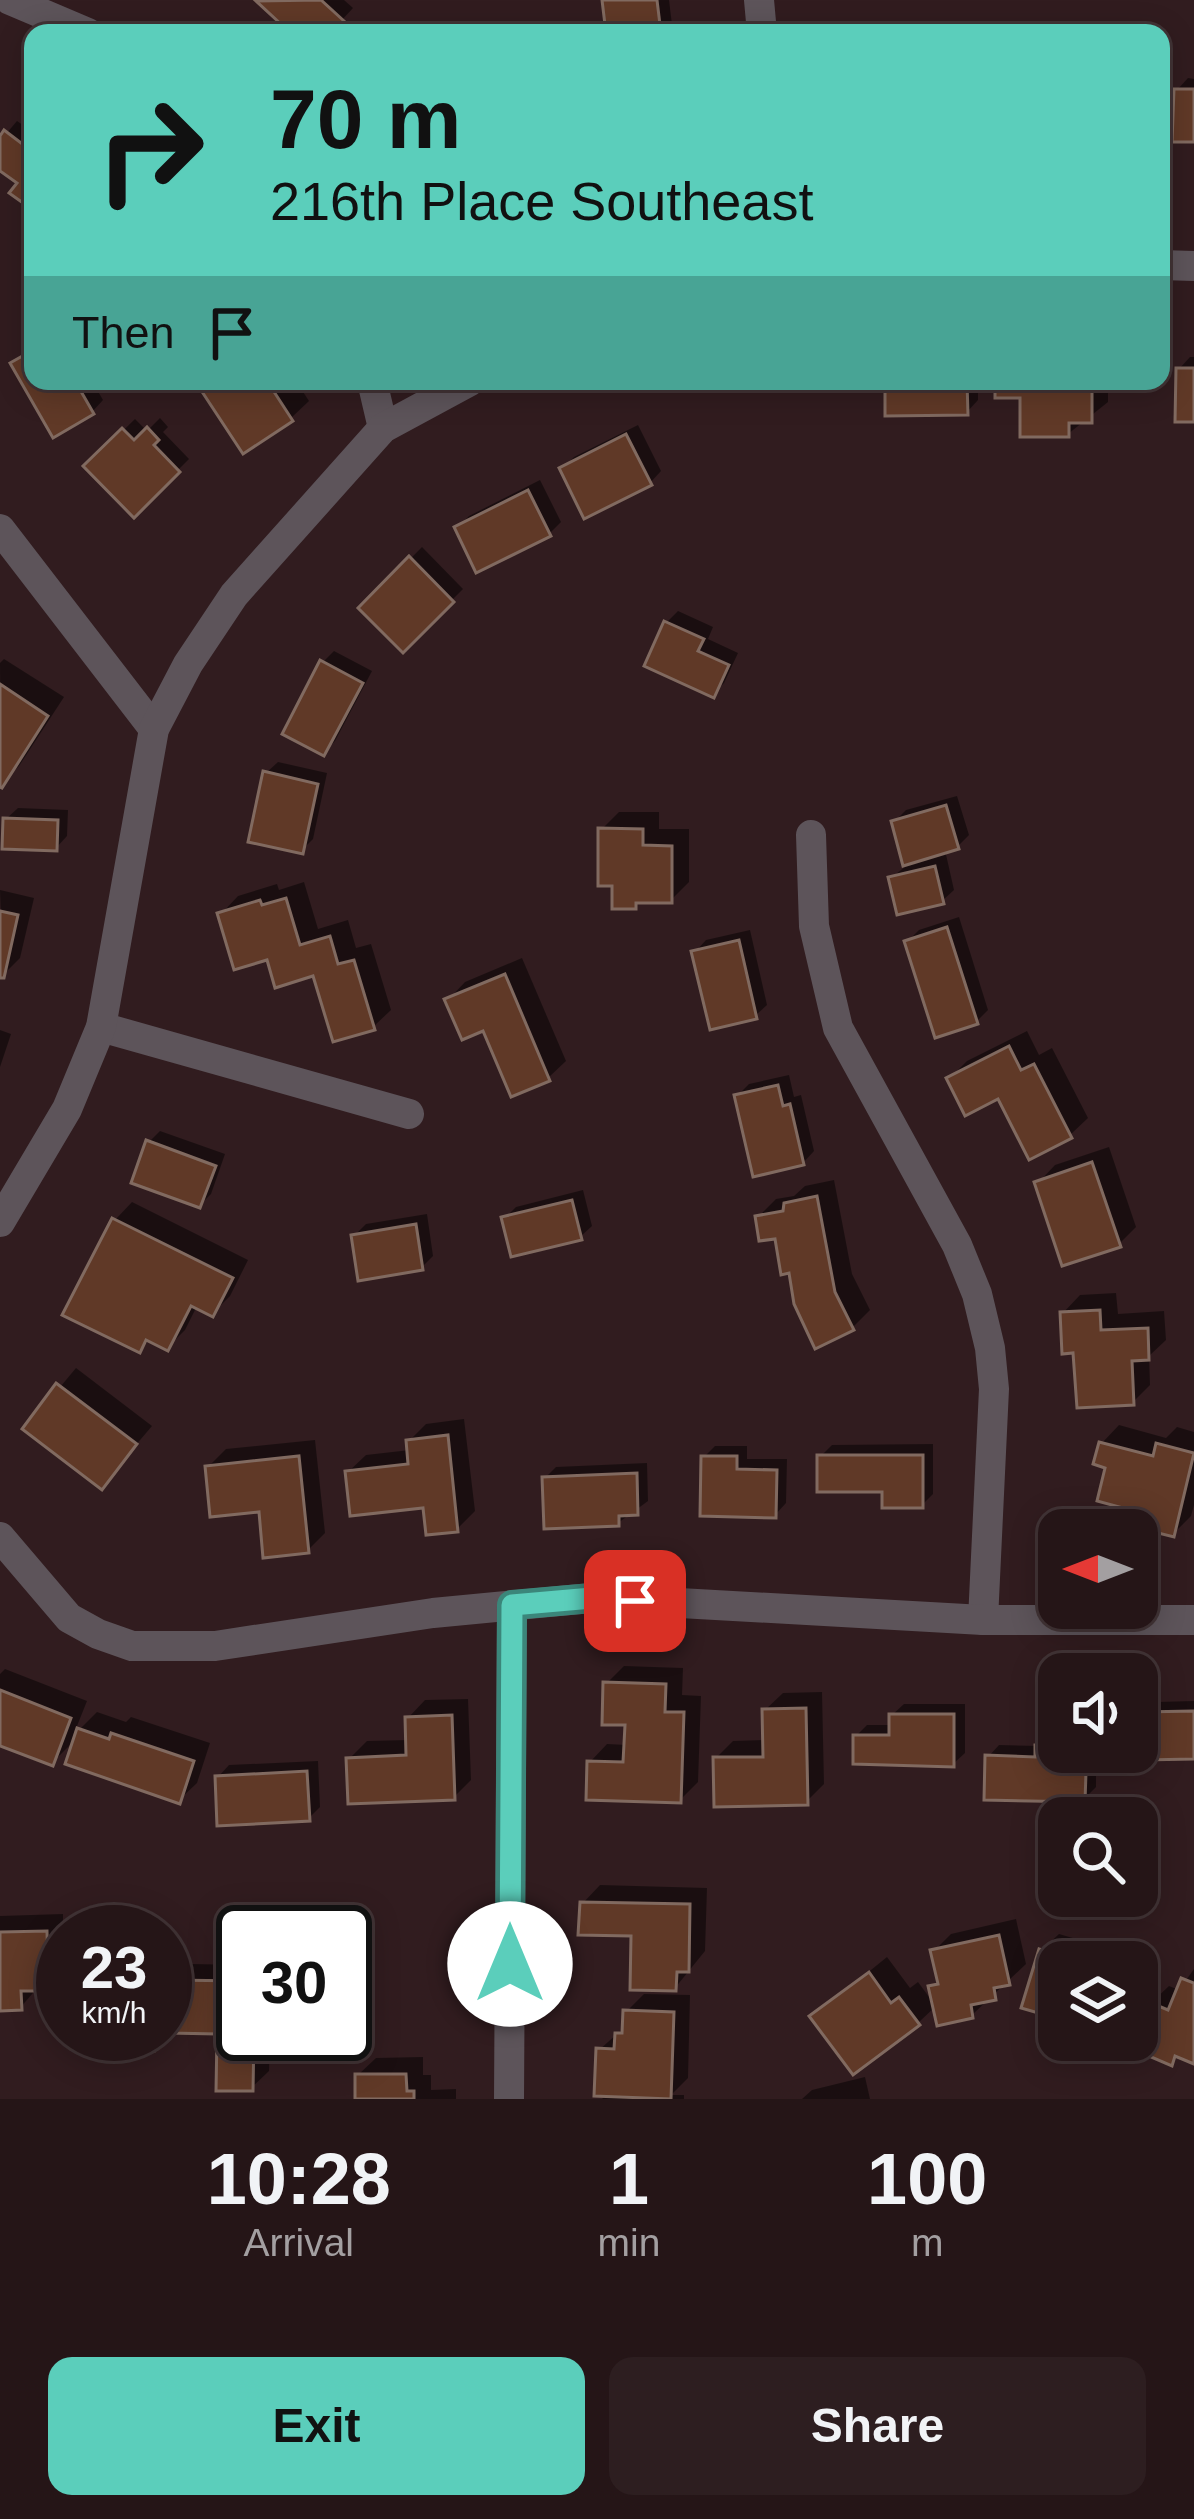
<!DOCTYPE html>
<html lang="en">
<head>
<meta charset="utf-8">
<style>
  body { margin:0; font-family:Arial,sans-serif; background:#2d1e20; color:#f1f3f6; height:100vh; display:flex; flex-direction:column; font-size:45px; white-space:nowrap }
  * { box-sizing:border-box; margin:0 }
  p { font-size:39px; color:#a39fa1 }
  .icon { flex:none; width:66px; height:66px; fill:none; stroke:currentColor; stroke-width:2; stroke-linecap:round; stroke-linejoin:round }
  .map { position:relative; height:2099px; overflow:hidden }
  .details { display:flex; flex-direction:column; background:#251517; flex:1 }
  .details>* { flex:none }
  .guide { position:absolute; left:24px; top:24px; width:1146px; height:366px; border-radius:24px; box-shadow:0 6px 30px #0003,0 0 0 3px #423436; background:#5bcebb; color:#111; overflow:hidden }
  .needle { width:78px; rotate:270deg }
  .controls { position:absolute; left:1038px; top:1509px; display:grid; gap:24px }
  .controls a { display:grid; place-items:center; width:120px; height:120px; border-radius:24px; background:#251517; box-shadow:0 6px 30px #0003,0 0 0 3px #423436; font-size:60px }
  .speed { position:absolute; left:36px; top:1905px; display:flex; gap:24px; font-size:60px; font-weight:700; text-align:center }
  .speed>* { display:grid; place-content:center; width:156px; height:156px; border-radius:50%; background:#251517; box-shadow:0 6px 30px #0003,0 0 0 3px #423436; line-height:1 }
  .speed small { font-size:30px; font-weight:400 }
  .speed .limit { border:6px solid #111; border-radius:18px; background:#fff; color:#111 }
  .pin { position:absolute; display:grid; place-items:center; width:102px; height:102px; color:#fff; margin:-51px; border-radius:24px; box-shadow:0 6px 18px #0006 }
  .me { position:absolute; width:132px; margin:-66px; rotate:0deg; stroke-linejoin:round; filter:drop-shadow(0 0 9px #0008) }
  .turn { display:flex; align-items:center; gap:42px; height:252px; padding:0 48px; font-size:54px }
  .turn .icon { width:156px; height:156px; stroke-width:2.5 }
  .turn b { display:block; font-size:84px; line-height:102px }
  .then { display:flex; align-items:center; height:114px; padding:0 48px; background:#0003; gap:24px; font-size:45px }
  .eta { display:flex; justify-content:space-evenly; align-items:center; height:204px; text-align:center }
  .eta b { font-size:72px; font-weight:700; line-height:84px }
  .primary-button { display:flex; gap:24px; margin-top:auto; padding:24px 48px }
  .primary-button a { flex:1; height:138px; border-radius:24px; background:#5bcebb; color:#111; font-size:48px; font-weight:700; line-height:138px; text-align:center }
  .primary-button a+a { background:#2d1e20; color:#f1f3f6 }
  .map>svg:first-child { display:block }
  .shadow { fill:#0007 }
  .building { fill:#603927; stroke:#816a60; stroke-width:3 }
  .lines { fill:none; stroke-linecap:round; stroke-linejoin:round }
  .minor { stroke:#5d545a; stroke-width:30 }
  .route-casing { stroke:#3b867a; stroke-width:30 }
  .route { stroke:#5bcebb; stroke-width:21 }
</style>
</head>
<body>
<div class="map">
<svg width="1194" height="2099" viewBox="0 0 1194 2099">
  <rect width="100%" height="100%" fill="#311c1f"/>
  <g class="shadow">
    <path d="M262,0H344L353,8L330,33H281L288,26Z"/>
    <path d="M606,0H669L673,33H609Z"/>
    <path d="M1188,78L1194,79V139L1177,90Z"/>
    <path d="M17,121L33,132V206L21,182L0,167V141Z"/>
    <path d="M33,348V381H92L103,400L92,412L54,434L14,363Z"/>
    <path d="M1190,357H1194V419L1179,369Z"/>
    <path d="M198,381H296L309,401L291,418Z"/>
    <path d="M888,381H978V400L967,412Z"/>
    <path d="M998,381H1108V402L1068,434L1023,395Z"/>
    <path d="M160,418L168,427L163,432L189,459L134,514L87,466L135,419L147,431Z"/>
    <path d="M638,425L661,471L650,483L563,468L574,457Z"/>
    <path d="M540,480L561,522L550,533L457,528L469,516Z"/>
    <path d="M422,547L463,589L403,649L362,608Z"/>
    <path d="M678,611L713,627L708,639L738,653L724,683L713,694L666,623Z"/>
    <path d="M334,651L372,671L335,741L324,752L323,662Z"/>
    <path d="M4,659L64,697L19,766L1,784L0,663Z"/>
    <path d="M278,762L327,773L313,839L302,850L266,773Z"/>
    <path d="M957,796L969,835L957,847L945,850L954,890L942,901L891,878L906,866L894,822L906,810Z"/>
    <path d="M18,808L68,810L67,836L56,848L6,819Z"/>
    <path d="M619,812H659V829H689V882L671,900H641L635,906L615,883L601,830Z"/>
    <path d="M304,882L318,929L348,920L356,948L371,944L391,1010L373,1027L315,972L269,957L221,914L238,896L277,884L279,890Z"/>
    <path d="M0,890L34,898L20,958L3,975Z"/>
    <path d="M959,917L988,1010L977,1021L908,941L919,930Z"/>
    <path d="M750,930L767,1005L755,1016L695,952L706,940Z"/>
    <path d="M522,958L566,1061L548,1078L448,1000L465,982Z"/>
    <path d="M0,1030L11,1034L0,1067Z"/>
    <path d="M1027,1031L1039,1055L1052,1048L1088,1118L1070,1135L1000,1095L949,1079L967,1061Z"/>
    <path d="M789,1075L794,1097L801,1095L814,1151L803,1163L738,1095L749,1084Z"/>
    <path d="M160,1131L225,1154L211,1194L200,1205L149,1142Z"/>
    <path d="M1109,1147L1136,1227L1119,1244L1038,1183L1055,1165Z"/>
    <path d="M834,1180L852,1274L870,1310L852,1328L758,1217L776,1199L794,1196L805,1186Z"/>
    <path d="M583,1190L592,1226L580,1237L505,1218L516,1207Z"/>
    <path d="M132,1202L248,1260L230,1296L213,1313L197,1306L185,1330L168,1347L150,1339L140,1349L115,1220Z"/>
    <path d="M427,1214L433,1256L422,1267L354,1236L366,1224Z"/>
    <path d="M1116,1293L1118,1314L1164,1311L1166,1340L1149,1356L1150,1385L1133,1402L1076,1350L1063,1313L1080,1295Z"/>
    <path d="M76,1368L152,1426L101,1486L26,1428Z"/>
    <path d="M464,1419L475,1511L457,1529L426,1505L348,1472L366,1455L410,1450L409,1441L426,1424Z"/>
    <path d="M1119,1425L1166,1438L1177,1427L1194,1432V1505L1191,1516L1173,1534L1109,1465L1102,1443Z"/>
    <path d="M315,1440L325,1533L308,1550L208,1467L226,1449Z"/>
    <path d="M933,1444V1494L922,1505L820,1457L832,1445Z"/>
    <path d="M715,1446H747V1459H787L786,1503L775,1515L704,1457Z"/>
    <path d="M647,1463L648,1501L618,1523L545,1478L556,1467Z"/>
    <path d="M624,1666L683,1668L682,1695L701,1696L698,1782L680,1800L590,1762L607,1744L627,1745L628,1722L606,1684Z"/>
    <path d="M5,1669L87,1701L73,1736L97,1712L126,1722L131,1717L210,1743L197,1783L179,1800L77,1738L52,1763L0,1743V1674Z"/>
    <path d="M822,1692L824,1784L806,1802L716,1758L733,1741L766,1740L765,1710L783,1693Z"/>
    <path d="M468,1699L471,1780L454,1797L349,1759L367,1741L408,1740V1718L425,1700Z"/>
    <path d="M1194,1701V1756L1145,1714L1157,1702Z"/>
    <path d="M904,1704H965V1753L953,1764L856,1736L867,1725H892V1715Z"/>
    <path d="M1050,1735H1059V1752H1085V1762H1096V1787L1084,1799L988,1757L999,1745L1039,1746Z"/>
    <path d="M318,1761L320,1807L309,1818L218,1777L229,1765Z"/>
    <path d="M600,1885L707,1888L705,1951L675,1988L634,1933L583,1903Z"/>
    <path d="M63,1914V1958L20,2008H0V1916Z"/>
    <path d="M1016,1919L1026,1964L972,2015L936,2006L918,2023L813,2017L887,1957L910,1988L918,1982L935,2005L932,1987L940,1979L934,1951L951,1934Z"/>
    <path d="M1059,1934L1138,1957L1137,1962H1059V2016L1041,1951Z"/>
    <path d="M191,1964L243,1965V2034H270L269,2071L251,2088L220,2031L171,2030L153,2048L101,2034H165V1986H173V1981Z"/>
    <path d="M1194,1969V2060L1179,2054L1171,2062L1134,2047L1151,2003L1169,1986L1179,1990Z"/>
    <path d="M644,1994L690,1995L688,2078L671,2095H684V2099H602L607,2094L599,2050L626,2026V2012Z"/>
    <path d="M423,2057V2075H431V2090L456,2089V2099H358V2075L376,2058Z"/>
    <path d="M865,2077L870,2099H802L812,2090Z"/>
  </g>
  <g class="building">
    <path d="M321,0L344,21L333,33H277L283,26L256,1Z"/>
    <path d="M602,0H657L661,33H606Z"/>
    <path d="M1174,89H1194V142H1172Z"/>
    <path d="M4,130L33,152V210L9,193L17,183L0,171V136Z"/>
    <path d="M33,350V381H75L94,414L53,438L10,363Z"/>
    <path d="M1176,368H1194V422H1175Z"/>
    <path d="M195,381H267L293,421L243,454Z"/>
    <path d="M885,381H967L968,415L885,416Z"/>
    <path d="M995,381H1092V423H1069V437H1020V398H995Z"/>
    <path d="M147,427L159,440L154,445L180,472L134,518L83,466L122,428L134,440Z"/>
    <path d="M626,434L652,485L584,519L559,468Z"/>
    <path d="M528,490L551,536L476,573L454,527Z"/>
    <path d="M409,556L454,602L403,653L358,608Z"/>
    <path d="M664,621L704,639L698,651L729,665L714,698L644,666Z"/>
    <path d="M320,660L363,683L324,756L282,734Z"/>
    <path d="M0,684L48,716L2,788L0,787Z"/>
    <path d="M263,771L318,784L303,854L248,842Z"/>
    <path d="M946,805L959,849L903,866L891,821Z"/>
    <path d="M3,818L58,820L57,851L2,849Z"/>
    <path d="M598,828L643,829V845L672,846V903H636V909H612V886H598Z"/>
    <path d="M935,866L944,904L897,915L888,877Z"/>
    <path d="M286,898L300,945L330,936L338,964L354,960L375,1030L333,1042L313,976L275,988L267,960L234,970L217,913L260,900L262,905Z"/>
    <path d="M0,911L18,915L4,978H0Z"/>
    <path d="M947,927L978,1024L935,1038L904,941Z"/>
    <path d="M739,940L757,1019L710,1030L691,951Z"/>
    <path d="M505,974L550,1081L511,1097L483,1031L462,1040L444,999Z"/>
    <path d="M1009,1046L1021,1070L1034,1064L1072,1138L1029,1160L998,1099L965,1116L946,1078Z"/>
    <path d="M778,1085L783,1106L790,1104L804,1165L753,1177L734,1095Z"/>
    <path d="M146,1140L216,1166L200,1208L131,1183Z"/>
    <path d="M1092,1162L1121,1247L1062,1266L1034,1182Z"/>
    <path d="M817,1196L835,1292L854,1330L815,1349L794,1304L789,1273L781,1275L775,1239L759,1241L755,1216L783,1211L784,1203Z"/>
    <path d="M572,1200L582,1240L511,1257L501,1217Z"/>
    <path d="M112,1218L233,1278L213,1317L191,1306L168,1351L146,1340L140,1353L62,1315Z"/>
    <path d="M416,1224L423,1270L358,1281L351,1235Z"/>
    <path d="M1100,1310L1101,1330L1148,1328L1149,1360L1132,1361L1134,1405L1077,1408L1073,1353L1062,1354L1060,1312Z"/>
    <path d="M56,1383L137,1444L102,1490L22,1429Z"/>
    <path d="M448,1435L458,1532L426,1535L423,1508L350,1516L345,1471L408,1464L406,1440Z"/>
    <path d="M1099,1442L1153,1456L1156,1443L1194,1453L1174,1537L1134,1527L1138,1512L1097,1501L1105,1468L1093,1464Z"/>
    <path d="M817,1455H923V1508H882V1492H817Z"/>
    <path d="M299,1456L309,1553L263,1558L259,1512L210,1517L205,1466Z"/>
    <path d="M701,1456H737V1469L777,1470L776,1518L700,1516Z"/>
    <path d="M637,1473L638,1515L619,1516V1526L544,1529L542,1477Z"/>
    <path d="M603,1682L666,1684L665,1712H684L681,1803L586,1800L587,1761L623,1762L625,1725H602Z"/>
    <path d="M0,1690L71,1718L53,1766L0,1746Z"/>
    <path d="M806,1708L808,1805L714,1807L713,1757H763L762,1709Z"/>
    <path d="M1194,1711V1759L1143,1760L1142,1712Z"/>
    <path d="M889,1714H954V1767L853,1764V1735H889Z"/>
    <path d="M452,1715L455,1800L348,1804L346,1758L406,1755L405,1717Z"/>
    <path d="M77,1728L109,1739L111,1733L194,1761L180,1804L65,1764Z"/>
    <path d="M1035,1745L1059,1746V1752H1075V1772H1086L1085,1802L984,1800L985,1755L1035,1757Z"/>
    <path d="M307,1771L310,1821L217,1826L215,1776Z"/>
    <path d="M580,1902L690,1904L689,1972H677L676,1991L630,1990L631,1936L578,1935Z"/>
    <path d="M47,1931L48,1977H36V1991H21L22,2010L0,2011V1932Z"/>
    <path d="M999,1935L1010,1985L994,1988L996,2000L971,2005L973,2018L937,2026L928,1986L938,1984L930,1950Z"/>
    <path d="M1039,1949L1081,1962H1059V2019L1021,2008Z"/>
    <path d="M869,1972L891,2003L899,1997L920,2025L853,2075L809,2016Z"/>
    <path d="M1181,1978L1194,1983V2064L1175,2056L1172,2066L1130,2048L1137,2040L1149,2002L1168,2010Z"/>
    <path d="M170,1980L243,1981V2034H254L253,2091H216L217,2034L169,2033Z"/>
    <path d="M623,2010L674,2012L671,2099L594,2096L596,2048L614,2049L615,2033H622Z"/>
    <rect x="98" y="2034" width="56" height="17"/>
    <path d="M355,2074H406L407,2091H414V2099H355Z"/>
  </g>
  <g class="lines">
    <g class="minor">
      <path d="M10,0L88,33"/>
      <path d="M759,0L762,33"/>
      <path d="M1161,265L1194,266"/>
      <path d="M372,381L383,428"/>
      <path d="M0,529L154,729"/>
      <path d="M811,835L814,926L838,1028L957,1245L977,1294L990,1348L994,1389L983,1620"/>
      <path d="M101,1027L409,1114"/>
      <path d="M0,1222L67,1109L101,1027L154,729L188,664L234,595L383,428L470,381"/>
      <path d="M0,1537L69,1618L98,1634L132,1646H215L433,1613L591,1598L983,1620H1194"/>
      <path d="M509,2099L512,1605"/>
    </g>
  </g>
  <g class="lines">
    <g class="route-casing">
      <path id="route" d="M510,1964L512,1605L592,1598L635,1601"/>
    </g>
    <use href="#route" class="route"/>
  </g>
</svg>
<div class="controls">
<a><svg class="needle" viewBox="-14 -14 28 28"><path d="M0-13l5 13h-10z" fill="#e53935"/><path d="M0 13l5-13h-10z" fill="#a39fa1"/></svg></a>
<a><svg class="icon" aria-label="sound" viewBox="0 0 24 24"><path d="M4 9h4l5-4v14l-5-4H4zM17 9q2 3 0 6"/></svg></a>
<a><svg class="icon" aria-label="search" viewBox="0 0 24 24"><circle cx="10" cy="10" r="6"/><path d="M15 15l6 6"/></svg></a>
<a><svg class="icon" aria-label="layers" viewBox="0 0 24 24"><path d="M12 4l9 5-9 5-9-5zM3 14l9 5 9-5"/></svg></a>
</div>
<div class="speed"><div>23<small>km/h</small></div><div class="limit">30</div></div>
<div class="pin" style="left:635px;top:1601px;background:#d93025"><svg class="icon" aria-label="arrive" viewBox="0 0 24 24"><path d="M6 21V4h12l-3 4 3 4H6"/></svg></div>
<svg class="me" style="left:510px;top:1964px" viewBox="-20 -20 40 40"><circle r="19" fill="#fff"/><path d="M0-13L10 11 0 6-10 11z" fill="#5bcebb"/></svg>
<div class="guide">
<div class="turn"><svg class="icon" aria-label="right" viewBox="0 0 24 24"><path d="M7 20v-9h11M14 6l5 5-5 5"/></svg><div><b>70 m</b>216th Place Southeast</div></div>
<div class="then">Then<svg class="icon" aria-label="arrive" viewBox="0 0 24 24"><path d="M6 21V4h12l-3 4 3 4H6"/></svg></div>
</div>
</div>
<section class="details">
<div class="eta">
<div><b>10:28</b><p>Arrival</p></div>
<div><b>1</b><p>min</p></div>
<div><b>100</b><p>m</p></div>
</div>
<div class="primary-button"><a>Exit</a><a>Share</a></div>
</section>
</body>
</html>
